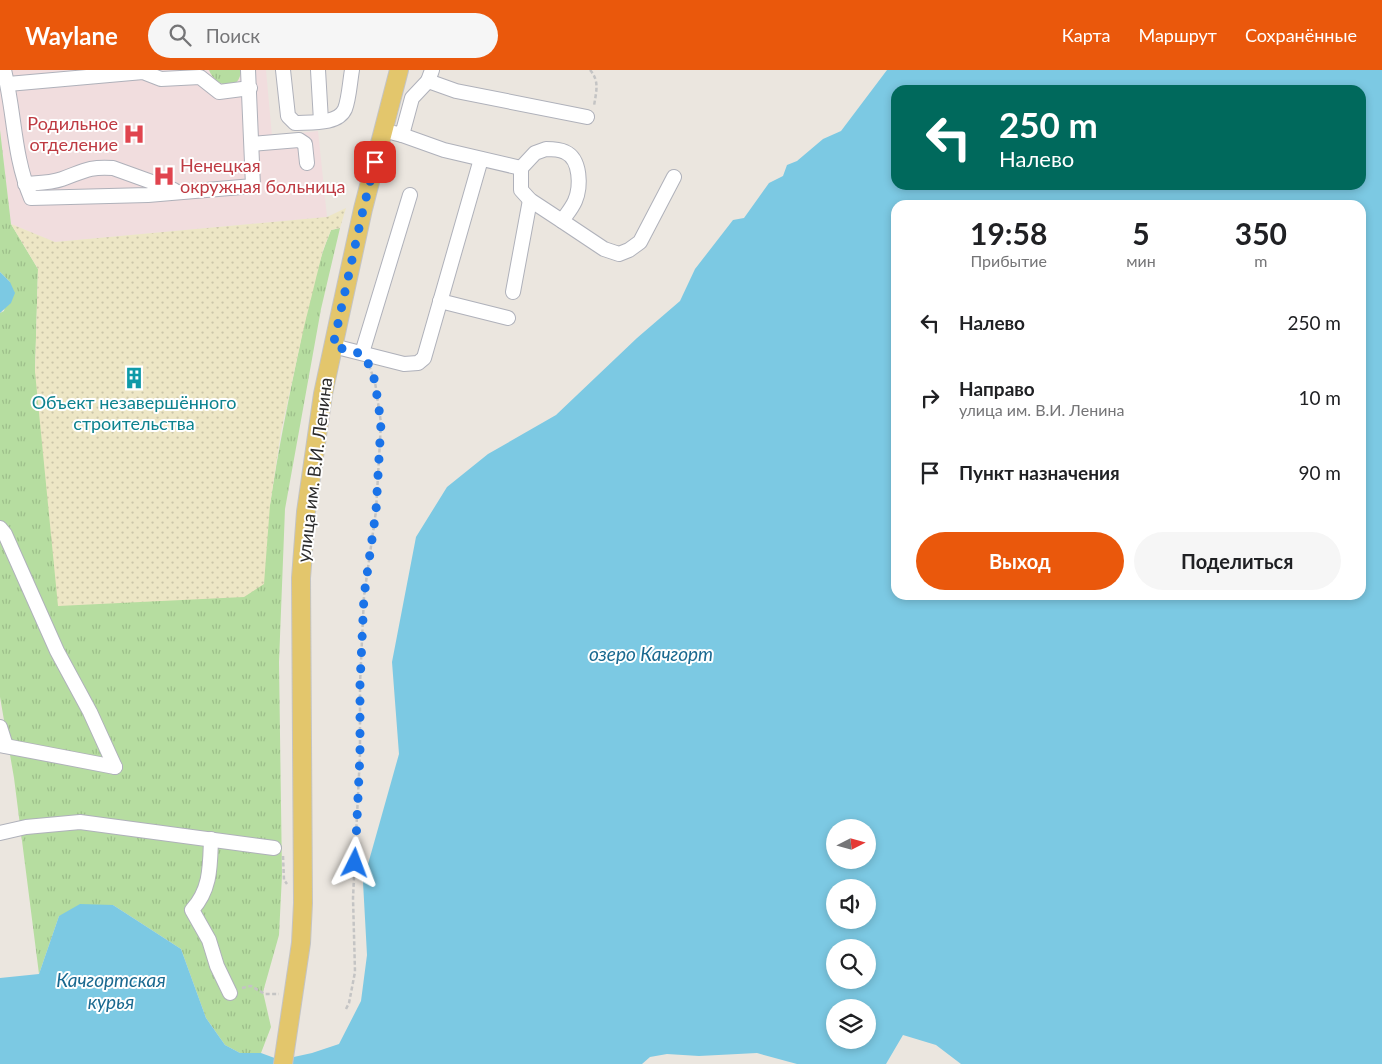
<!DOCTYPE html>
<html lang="ru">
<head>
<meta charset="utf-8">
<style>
  body { margin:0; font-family:Lato,sans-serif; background:#f6f6f6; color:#202124; height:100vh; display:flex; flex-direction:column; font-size:19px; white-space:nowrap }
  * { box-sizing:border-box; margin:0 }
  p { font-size:16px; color:#757577 }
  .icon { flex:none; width:28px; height:28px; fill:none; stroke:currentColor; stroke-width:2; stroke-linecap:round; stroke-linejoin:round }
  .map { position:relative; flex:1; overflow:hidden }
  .sheet { position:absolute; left:891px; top:130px; width:475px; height:400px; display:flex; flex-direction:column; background:#fff; border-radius:15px; box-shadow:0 2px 8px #0003 }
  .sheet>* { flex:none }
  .top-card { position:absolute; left:891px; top:15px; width:475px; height:105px; border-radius:15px; box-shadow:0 2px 8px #0003; background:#00695c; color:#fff; overflow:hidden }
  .needle { width:32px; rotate:84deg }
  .tools { position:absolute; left:826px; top:749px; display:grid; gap:10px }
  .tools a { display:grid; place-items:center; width:50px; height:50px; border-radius:50%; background:#fff; box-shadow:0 2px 8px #0003; font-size:25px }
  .pin { position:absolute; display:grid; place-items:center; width:42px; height:42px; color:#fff; margin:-21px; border-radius:10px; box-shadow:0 2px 8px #0006 }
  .me { position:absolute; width:55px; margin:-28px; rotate:3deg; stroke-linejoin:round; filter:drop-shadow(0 0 4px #0008) }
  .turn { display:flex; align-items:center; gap:18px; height:105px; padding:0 25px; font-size:22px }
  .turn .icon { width:65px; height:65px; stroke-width:2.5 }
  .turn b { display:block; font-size:35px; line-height:42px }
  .eta { display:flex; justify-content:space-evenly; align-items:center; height:85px; text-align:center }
  .eta b { font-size:30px; font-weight:700; line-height:35px }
  .primary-button { display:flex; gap:10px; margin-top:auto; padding:10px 25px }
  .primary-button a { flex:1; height:58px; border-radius:30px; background:#ea580c; color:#fff; font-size:20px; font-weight:700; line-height:58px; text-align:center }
  .primary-button a+a { background:#f6f6f6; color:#202124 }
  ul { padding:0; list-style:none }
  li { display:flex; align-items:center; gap:15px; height:75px; padding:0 25px }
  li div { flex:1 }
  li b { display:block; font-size:19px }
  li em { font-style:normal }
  header { display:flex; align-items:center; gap:30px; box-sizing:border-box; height:70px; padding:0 25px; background:#ea580c; color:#fff }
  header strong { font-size:24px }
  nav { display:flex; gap:28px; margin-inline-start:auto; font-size:18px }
  .search { width:350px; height:45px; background:#f6f6f6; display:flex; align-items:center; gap:12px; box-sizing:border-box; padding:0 18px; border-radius:28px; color:#757577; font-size:19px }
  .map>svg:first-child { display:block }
  .medical { fill:#f1ddde }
  .grass { fill:url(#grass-tufts) }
  .sand { fill:url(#sand-dots) }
  .water { fill:#7cc9e3; fill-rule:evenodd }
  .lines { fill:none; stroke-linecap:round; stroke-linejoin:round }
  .minor-casing { stroke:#afb1ba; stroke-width:16 }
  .major-casing { stroke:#c4c4c4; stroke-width:20 }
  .path { stroke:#c4c4c4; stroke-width:2.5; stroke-dasharray:4 2.5; stroke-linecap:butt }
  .minor { stroke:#fff; stroke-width:14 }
  .major { stroke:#e3c66c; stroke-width:18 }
  .route { stroke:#1a73e8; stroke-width:9; stroke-dasharray:0 16.2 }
  .labels { text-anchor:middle; stroke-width:4; stroke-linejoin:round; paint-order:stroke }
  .health-label { font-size:18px; fill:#be3a42; stroke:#fff; text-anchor:end }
  .culture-label { font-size:18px; fill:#0d838f; stroke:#fff }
  .street-label { font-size:18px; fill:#2b2b2b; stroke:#fff }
  .water-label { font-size:19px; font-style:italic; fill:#1a6990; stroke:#fff }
</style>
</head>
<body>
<header>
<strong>Waylane</strong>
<div class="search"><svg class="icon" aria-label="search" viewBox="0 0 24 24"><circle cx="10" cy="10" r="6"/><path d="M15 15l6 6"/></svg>Поиск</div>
<nav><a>Карта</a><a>Маршрут</a><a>Сохранённые</a></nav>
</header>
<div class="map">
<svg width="1382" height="994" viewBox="0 0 1382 994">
  <defs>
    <pattern id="grass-tufts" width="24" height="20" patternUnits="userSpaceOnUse" patternTransform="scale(1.25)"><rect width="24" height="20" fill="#b6dda0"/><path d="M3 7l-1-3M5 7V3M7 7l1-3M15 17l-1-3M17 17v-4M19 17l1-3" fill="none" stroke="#9dbe8a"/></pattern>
    <pattern id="sand-dots" width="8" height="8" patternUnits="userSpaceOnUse" patternTransform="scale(1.25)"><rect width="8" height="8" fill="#ede6c5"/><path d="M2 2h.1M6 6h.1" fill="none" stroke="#cbc5a9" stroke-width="1.8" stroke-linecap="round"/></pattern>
  </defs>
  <rect width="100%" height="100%" fill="#ebe6df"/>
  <path class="medical" d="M0,0H266L272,66L318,61L327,147L55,172L11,154L0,60Z"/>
  <g class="grass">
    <path d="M209,0H241C240,23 215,17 209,0Z"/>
    <path d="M0,60L11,154L38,199L35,302L270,435C278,381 289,327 300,274C308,235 316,196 331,160L340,158L321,239L285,439L279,592L282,805L279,865L263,922L271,957L261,983H240L225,975L206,948L181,879L113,835L59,846L39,904L14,708L0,627V243L4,241L10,212L0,202Z"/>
  </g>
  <path class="sand" d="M346,138L340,158L331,160L323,180L304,257L281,362L270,435L264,514L244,527L58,536L35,302L38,199L11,154L55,172L327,147Z"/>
  <g class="water">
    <path d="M887,0H1382V994H961L936,975L903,965L886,994H797L757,983L699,986L667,984L650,987L642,994H0V908L39,904L59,846L80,834L113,835L181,879L206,948L225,975L240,983H261L280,990L312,983L339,974L361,931L367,885L363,812L399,684L392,592L416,467L447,417L488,384L556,345L637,268L680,231L695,199L733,150L744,148L769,113L783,106L787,95L797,91L823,69L841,61ZM896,20H1361V115H896ZM896,135H1361V525H896ZM835,758H868V790H835ZM835,818H868V850H835ZM835,878H868V910H835ZM835,938H868V970H835Z"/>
    <path d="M0,202L10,212L15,223L11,233L0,243Z"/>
  </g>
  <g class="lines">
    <g class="minor-casing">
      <g id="minor">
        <path d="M4,0C15,44 13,85 31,128L148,125L253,116L248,0"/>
        <path d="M283,0L288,46L295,53C310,52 338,55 345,39C349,29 350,11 352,0"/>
        <path d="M318,0L321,51"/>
        <path d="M432,0L428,11L456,21L587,47"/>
        <path d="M8,14L143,2L161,9L200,7L219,22L250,18"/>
        <path d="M394,63L402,65L412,28L428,11"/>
        <path d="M402,65L444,80L521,98"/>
        <path d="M252,74L299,70L305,74L307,93"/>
        <path d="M546,79C553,79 559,79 565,82C581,89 581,117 575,131C572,138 566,145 562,151L530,130L521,120V98L535,83Z"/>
        <path d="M25,114C37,113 51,113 62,109C82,102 89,96 113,98L174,120"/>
        <path d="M562,151L604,179L619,184L629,180L640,172L674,107"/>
        <path d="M513,222L530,130"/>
        <path d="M440,231L508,248"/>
        <path d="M333,276L404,294L418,293L424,288L481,89"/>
        <path d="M362,283L410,125"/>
        <path d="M0,458L5,464L57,581L90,642L115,697"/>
        <path d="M0,657L6,676"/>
        <path d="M0,675L115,697"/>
        <path d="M0,763L26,757L80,752L274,778"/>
        <path d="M211,769C210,796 211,819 192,840L209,870L217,896L230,923"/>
      </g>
    </g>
    <g class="major-casing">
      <path id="major" d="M283,994L301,873L303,833L301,508L306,442L323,324L338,254L363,139L399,0"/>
    </g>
    <g class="path">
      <path d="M590,0C600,11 596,22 594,36"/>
      <path d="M283,786L284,810L287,814"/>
      <path d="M242,918L251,916L265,924H279"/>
      <path d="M346,939L349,933L355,902L353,828L360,684V614L364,526L376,441L381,353L375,312L370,298"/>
    </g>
    <use href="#minor" class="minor"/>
    <use href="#major" class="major"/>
  </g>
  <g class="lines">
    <path class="route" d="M355,793L360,684V614L364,526L376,441L381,353L375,312L371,298L362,284L333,276L363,140L375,92"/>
  </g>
  <defs>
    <g id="hospital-bare" transform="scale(1.725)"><path d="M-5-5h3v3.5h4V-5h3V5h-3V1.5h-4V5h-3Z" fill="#e0444e" stroke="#fff" stroke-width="2.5" paint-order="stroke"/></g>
    <g id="building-bare" transform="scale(1.725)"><path d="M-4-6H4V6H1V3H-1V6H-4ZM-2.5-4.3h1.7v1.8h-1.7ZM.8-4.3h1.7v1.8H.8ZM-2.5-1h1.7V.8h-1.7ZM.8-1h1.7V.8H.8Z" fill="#0f9aa8" stroke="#fff" stroke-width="2.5" paint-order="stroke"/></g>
  </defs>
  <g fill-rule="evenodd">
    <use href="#hospital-bare" x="134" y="64"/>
    <use href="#hospital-bare" x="164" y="106"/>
    <use href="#building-bare" x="134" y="308"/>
  </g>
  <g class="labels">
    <g class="health-label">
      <text x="118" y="60">Родильное<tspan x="118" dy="21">отделение</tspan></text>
      <text x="180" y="102" text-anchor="start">Ненецкая<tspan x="180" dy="21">окружная больница</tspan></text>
    </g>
    <g class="culture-label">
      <text x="134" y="339">Объект незавершённого<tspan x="134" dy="21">строительства</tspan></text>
    </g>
    <g class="street-label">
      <text transform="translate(315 400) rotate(-83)" y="6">улица им. В.И. Ленина</text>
    </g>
    <g class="water-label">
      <text x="651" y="591">озеро Качгорт</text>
      <text x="111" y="917">Качгортская<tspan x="111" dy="22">курья</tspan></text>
    </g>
  </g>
</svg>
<div class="tools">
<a><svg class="needle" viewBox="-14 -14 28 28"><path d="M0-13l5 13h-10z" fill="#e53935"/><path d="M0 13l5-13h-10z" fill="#757577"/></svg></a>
<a><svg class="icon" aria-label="sound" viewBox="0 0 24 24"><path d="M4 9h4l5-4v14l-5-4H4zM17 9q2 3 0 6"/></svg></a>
<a><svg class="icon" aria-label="search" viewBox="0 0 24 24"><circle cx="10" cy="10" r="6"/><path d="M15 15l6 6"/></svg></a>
<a><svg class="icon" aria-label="layers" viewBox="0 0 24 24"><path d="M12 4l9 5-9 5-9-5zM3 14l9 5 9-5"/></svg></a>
</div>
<div class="pin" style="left:375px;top:92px;background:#d93025"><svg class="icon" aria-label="arrive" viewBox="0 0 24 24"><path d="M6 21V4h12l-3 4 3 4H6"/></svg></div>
<svg class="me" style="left:355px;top:793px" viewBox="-20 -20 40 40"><path d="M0-17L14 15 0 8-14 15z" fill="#1a73e8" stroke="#fff" stroke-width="4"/></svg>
<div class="top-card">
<div class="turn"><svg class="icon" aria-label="left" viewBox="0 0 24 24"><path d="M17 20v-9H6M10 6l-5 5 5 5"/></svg><div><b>250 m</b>Налево</div></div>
</div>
<section class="sheet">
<div class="eta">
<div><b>19:58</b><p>Прибытие</p></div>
<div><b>5</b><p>мин</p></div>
<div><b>350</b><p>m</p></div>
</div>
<ul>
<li><svg class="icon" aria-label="left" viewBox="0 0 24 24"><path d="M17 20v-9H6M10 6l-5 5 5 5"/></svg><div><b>Налево</b></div><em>250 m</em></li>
<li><svg class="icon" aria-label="right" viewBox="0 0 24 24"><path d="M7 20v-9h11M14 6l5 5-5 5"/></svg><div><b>Направо</b><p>улица им. В.И. Ленина</p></div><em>10 m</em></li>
<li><svg class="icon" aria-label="arrive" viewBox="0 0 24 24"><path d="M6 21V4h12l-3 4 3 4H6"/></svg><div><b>Пункт назначения</b></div><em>90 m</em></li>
</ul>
<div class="primary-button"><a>Выход</a><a>Поделиться</a></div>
</section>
</div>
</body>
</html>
